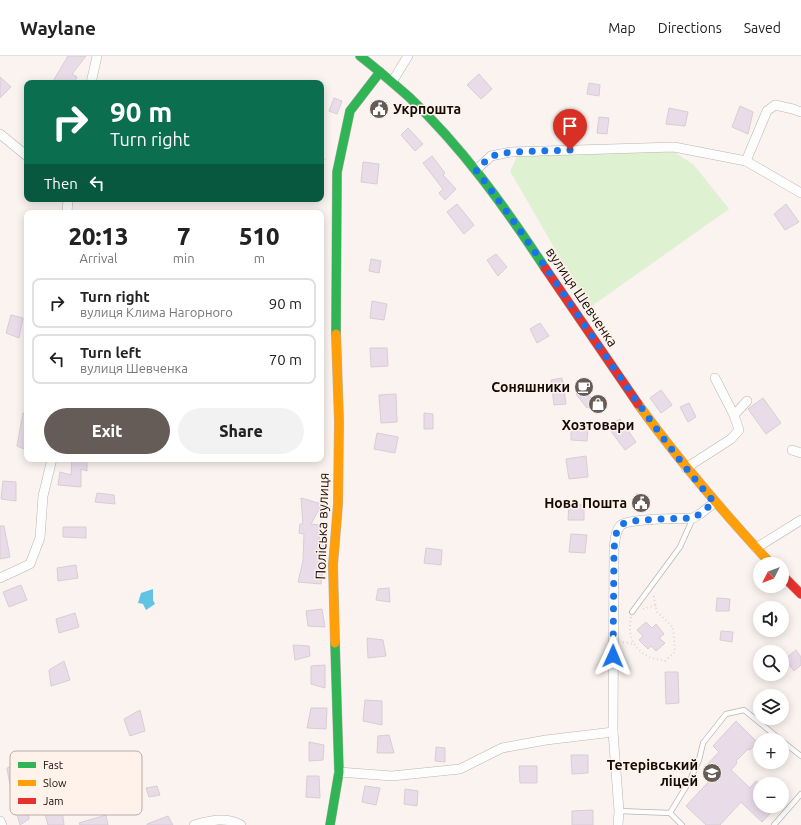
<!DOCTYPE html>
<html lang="en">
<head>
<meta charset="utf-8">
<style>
  body { margin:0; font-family:Ubuntu,sans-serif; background:#f2f2f2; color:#222; height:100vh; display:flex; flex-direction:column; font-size:15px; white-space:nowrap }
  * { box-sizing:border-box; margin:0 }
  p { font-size:13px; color:#767676 }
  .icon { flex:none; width:22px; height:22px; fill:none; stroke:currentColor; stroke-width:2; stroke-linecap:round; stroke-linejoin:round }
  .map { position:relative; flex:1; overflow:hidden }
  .panel { position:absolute; left:24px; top:154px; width:300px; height:252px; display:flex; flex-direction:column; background:#fff; border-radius:8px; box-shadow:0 2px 10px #0003 }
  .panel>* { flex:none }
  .guide { position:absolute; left:24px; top:24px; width:300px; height:122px; border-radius:8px; box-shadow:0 2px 10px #0003; background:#0b6e4f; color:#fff; overflow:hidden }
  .needle { width:26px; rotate:228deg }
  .fabs { position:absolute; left:753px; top:501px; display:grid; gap:8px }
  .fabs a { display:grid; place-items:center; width:36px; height:36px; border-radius:50%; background:#fff; box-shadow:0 2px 10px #0003; font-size:20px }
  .pin { position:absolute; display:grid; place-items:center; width:34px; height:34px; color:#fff; margin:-41px -17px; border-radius:50% 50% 50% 0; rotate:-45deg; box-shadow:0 0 4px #0007 }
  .pin .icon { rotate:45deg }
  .me { position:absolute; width:44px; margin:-22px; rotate:1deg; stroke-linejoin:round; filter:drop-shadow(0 0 3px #0008) }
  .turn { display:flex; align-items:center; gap:14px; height:84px; padding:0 20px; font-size:18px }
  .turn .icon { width:52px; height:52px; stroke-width:2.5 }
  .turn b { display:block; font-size:28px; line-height:34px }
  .then { display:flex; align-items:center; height:38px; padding:0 20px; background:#0003; gap:8px; font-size:15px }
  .eta { display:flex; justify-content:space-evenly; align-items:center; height:68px; text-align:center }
  .eta b { font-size:24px; font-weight:800; line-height:28px }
  .action { display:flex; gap:8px; margin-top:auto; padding:8px 20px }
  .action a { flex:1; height:46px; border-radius:24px; background:#655c58; color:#fff; font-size:16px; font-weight:800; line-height:46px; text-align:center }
  .action a+a { background:#f2f2f2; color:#222 }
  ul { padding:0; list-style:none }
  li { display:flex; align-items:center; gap:12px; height:50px; margin:0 8px 6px; padding:0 12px; border:2px solid #e0e0e0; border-radius:8px }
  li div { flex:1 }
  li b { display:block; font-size:15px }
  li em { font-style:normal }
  header { display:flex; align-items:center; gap:24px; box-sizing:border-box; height:56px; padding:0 20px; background:#fff; border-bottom:1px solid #e0e0e0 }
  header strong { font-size:19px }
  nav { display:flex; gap:22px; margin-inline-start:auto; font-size:14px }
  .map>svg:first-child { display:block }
  .green { fill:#def2d2 }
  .water { fill:#62c4e4 }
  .building { fill:#eadbe9; stroke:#d6cfd2 }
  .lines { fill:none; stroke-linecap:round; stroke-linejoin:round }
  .lane-casing { stroke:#bcb4b0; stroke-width:6 }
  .street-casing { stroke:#bcb4b0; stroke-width:10 }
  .fast-casing { stroke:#bcb4b0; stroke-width:10 }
  .slow-casing { stroke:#bcb4b0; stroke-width:10 }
  .jam-casing { stroke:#bcb4b0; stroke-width:10 }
  .path { stroke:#dad8d6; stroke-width:2; stroke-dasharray:1 3; stroke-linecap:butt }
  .lane { stroke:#fefdfd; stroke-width:4.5 }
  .street { stroke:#fefdfd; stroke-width:9 }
  .fast { stroke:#30b455; stroke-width:9 }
  .slow { stroke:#ff9f0a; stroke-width:9 }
  .jam { stroke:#e5322d; stroke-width:9 }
  .route { stroke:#1a73e8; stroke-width:7; stroke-dasharray:0 12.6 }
  .labels { text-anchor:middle; stroke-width:3; stroke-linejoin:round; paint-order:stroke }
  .poi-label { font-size:14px; font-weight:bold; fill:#150b06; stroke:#fff2eb; text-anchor:end }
  .street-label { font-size:14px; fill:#150b06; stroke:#fff2eb }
  .key { fill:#fff2eb; stroke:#b9ada6; stroke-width:1 }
  .key-label { font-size:11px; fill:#150b06 }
</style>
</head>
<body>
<header>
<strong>Waylane</strong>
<nav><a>Map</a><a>Directions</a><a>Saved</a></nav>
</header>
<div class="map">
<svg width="801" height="769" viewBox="0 0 801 769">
  <rect width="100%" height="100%" fill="#faf3f0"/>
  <path class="green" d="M673,95L694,109L729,153L589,252L510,115L517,101Z"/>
  <path class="water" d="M153,533V544L155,548L146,554L143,548L138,547L141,537Z"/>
  <g class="building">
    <path d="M68,0H86L72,18L77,21L74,27H52Z"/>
    <path d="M479,18L492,33L481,43L467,29Z"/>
    <path d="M0,21L11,31L0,42Z"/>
    <path d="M589,27L600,29L599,40L587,38Z"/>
    <path d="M334,42L342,45L337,58L329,55Z"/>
    <path d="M740,50L753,56L748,78L732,71Z"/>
    <path d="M669,52L688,56L685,70L666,68Z"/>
    <path d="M599,61L609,62L607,78L597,77Z"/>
    <path d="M408,72L423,88L415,95L401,79Z"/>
    <path d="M432,100L445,117L443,119L456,133L445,144L439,137L443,133L423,107Z"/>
    <path d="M363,106L379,108L377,128L361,126Z"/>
    <path d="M457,148L474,169L464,178L447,156Z"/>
    <path d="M786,148L799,166L785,174L774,158Z"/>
    <path d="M496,198L507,211L498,220L487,204Z"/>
    <path d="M371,203L381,205L379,217L369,215Z"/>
    <path d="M372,245L387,248L384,264L370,262Z"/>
    <path d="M11,259L23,262L19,282L6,277Z"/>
    <path d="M540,267L549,280L537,287L530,273Z"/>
    <path d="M370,292H387L388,310L371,311Z"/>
    <path d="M562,322L566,348L554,349L551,324Z"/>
    <path d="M583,332L594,346L587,352L576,338Z"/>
    <path d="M661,334L672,349L661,357L650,342Z"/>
    <path d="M396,338L397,366L381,367L379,339Z"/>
    <path d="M763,342L781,367L766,378L748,353Z"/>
    <path d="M689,347L696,361L688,366L680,351Z"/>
    <path d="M23,357H27V394L17,390Z"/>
    <path d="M424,357L433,358V373H424Z"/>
    <path d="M620,363L636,386L625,394L608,371Z"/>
    <path d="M571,370H588L587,385L571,384Z"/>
    <path d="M377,377L398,381L395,397L374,393Z"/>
    <path d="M586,400L588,421L569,423L566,403Z"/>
    <path d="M72,403H87V415L81,413V431L58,429L60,416L71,419Z"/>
    <path d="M3,425L16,426V445L1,443Z"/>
    <path d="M97,437L114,439L115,448L95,446Z"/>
    <path d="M636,438L647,439L646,454H636Z"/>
    <path d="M301,442L322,448L311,468L319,469L320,489L326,490L321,528L298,526L303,505L304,478L299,477L300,468H303Z"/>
    <path d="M569,448L584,449V464H568Z"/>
    <path d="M0,470H4L10,501L0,503Z"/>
    <path d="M63,471H86V482L63,481Z"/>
    <path d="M571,478L587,479L585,497L569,496Z"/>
    <path d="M426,492L442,494L441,509L424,507Z"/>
    <path d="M76,509L78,522L58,525L57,512Z"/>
    <path d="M21,529L27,544L9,551L3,536Z"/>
    <path d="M389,532L390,546L376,544L378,533Z"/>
    <path d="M717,542L730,543L729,555H716Z"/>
    <path d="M322,553L325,571L308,570L306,555Z"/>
    <path d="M75,557L79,571L59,577L56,563Z"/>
    <path d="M646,566L652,572L656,568L664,578L659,582L665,587L656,595L651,590L648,593L639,584L643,580L637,574Z"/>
    <path d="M721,575L733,576L732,586L720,584Z"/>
    <path d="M367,582L383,584L386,600L368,602Z"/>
    <path d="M293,589L309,590L310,600L295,604Z"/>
    <path d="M796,594L801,601V609L794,615L785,603Z"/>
    <path d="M64,605L70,624L51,630L49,614Z"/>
    <path d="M325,609V632L311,628V610Z"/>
    <path d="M665,616H678L679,647L666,648Z"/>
    <path d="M365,644L382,645V669L363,665Z"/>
    <path d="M311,652H327L326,673L307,672Z"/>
    <path d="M140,654L145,675L130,680L124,663Z"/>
    <path d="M736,665L757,686L750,694L748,693L736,705L737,707L731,714L750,732L756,725L760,729V750H777L762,766L741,746L720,769H706L686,750L713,721L703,713L719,696L713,690Z"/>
    <path d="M389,679L394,697H377L378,680Z"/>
    <path d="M309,686L324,689L323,704L309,705Z"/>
    <path d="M436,691L445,692V706L435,705Z"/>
    <path d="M571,699H588V717L572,718Z"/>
    <path d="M20,708L24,723L10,729L7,712Z"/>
    <path d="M519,710H537V727H520Z"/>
    <path d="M307,720H319L320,742L306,741Z"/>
    <path d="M157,730L160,739L149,741L146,732Z"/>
    <path d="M365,730L380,732L376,749L362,746Z"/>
    <path d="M405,733L418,735L417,750L404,748Z"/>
    <path d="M27,746L29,763L20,769L15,751Z"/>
    <path d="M62,753L64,769H48L44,754Z"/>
    <path d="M593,754V769H572V755Z"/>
    <path d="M106,759L108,769H80L79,767Z"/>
    <path d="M168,760L173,769H147V768Z"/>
  </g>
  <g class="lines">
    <g class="lane-casing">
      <g id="lane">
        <path d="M632,556L680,491L693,462"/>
        <path d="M782,685L801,700"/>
        <path d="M619,755L670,757L682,769"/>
        <path d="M670,757L690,724L699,704L703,687L726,658L744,654L781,684"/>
        <path d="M774,769L801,738"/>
      </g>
    </g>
    <g class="street-casing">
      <g id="street">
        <path d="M392,26L408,0"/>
        <path d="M91,27L97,0"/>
        <path d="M0,78L27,100"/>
        <path d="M746,105L767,55L775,49L793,53L801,56"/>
        <path d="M476,114L491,100L511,96L674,91L746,105L801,137"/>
        <path d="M67,157L68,143"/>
        <path d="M734,359L747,345"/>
        <path d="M792,394L801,397"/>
        <path d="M686,412L731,383L739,374L734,359L715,322"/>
        <path d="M756,492L801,464"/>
        <path d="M0,522L30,508L40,482L43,440L52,403"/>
        <path d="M339,716L392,720L460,713L502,692L546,684L613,676"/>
        <path d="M0,765L2,769"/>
        <path d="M194,769C209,765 226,760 241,769"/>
        <path d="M618,769L619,755L613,676L614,493C615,485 615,475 621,469C630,462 679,463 693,462L700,458L715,446"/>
      </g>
    </g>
    <g class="fast-casing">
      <g id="fast">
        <path d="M360,0C377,13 393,27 409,41C462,91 505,151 545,212"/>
        <path d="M336,278L337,116L350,55L380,16"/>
        <path d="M330,769L339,716L335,587"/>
      </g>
    </g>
    <g class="slow-casing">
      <g id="slow">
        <path d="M638,348C679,405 724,457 771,508"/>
        <path d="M335,587L333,509L338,448L339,365L336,278"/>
      </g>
    </g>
    <g class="jam-casing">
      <g id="jam">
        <path d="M545,212L638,348"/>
        <path d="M782,519L801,538"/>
      </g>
    </g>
    <g class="path">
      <path d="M321,102L328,104"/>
      <path d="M643,553L656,549"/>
      <path d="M631,561C628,578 631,590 647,600C652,603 660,603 665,605L675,596L673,571L657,556L653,537"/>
      <path d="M623,586L633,588"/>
    </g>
    <use href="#lane" class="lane"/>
    <use href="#street" class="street"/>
    <use href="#fast" class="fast"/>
    <use href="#slow" class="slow"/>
    <use href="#jam" class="jam"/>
  </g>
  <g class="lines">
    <path class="route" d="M570,94L511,96L491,100L476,114C517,168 554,224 592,280C631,337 669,394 714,446L700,458L692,462C679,463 630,462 621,469C615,475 615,485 614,493L613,600"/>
  </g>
  <defs>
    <g id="civic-disc" transform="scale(1)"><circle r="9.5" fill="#655c58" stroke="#fff2eb"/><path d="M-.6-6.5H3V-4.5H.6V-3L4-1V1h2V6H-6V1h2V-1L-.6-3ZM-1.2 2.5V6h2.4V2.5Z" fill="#fff"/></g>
    <g id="cafe-disc" transform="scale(1)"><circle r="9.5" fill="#655c58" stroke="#fff2eb"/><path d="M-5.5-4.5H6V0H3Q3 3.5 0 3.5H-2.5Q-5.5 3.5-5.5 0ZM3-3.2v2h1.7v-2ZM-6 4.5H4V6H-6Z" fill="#fff"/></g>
    <g id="shop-disc" transform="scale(1)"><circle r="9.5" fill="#655c58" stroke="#fff2eb"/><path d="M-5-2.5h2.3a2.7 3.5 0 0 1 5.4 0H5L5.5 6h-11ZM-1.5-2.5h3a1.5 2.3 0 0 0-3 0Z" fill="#fff"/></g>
    <g id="school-disc" transform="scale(1)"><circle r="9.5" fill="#655c58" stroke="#fff2eb"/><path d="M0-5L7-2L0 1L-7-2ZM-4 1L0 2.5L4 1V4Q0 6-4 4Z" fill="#fff"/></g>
  </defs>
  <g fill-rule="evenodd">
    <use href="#civic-disc" x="379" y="53"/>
    <use href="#cafe-disc" x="584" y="331"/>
    <use href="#shop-disc" x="598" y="348"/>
    <use href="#civic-disc" x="641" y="447"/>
    <use href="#school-disc" x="712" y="717"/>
  </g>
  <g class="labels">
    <g class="poi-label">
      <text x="393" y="58" text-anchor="start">Укрпошта</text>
      <text x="570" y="336">Соняшники</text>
      <text x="598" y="374" text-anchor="middle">Хозтовари</text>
      <text x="627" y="452">Нова Пошта</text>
      <text x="698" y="714">Тетерівський<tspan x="698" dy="16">ліцей</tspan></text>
    </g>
    <g class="street-label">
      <text transform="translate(582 241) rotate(56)" y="5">вулиця Шевченка</text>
      <text transform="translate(322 470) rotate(-88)" y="5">Поліська вулиця</text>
    </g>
  </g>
  <rect x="10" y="695" width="132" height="64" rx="6" class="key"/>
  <rect x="18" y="706" width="18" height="6" fill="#30b455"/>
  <rect x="18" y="724" width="18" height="6" fill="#ff9f0a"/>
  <rect x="18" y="742" width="18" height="6" fill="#e5322d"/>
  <g class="key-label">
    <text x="43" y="713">Fast</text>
    <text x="43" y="731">Slow</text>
    <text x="43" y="749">Jam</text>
  </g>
</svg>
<div class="fabs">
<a><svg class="needle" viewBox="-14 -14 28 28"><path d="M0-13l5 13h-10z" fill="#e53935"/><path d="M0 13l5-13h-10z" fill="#767676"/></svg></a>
<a><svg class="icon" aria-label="sound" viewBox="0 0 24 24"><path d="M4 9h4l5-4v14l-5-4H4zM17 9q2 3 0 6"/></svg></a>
<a><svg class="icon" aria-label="search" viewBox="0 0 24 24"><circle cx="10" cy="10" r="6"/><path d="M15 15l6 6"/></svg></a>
<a><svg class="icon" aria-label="layers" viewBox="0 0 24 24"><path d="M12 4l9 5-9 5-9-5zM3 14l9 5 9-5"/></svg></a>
<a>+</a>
<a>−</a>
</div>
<div class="pin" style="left:570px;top:94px;background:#d93025"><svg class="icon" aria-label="arrive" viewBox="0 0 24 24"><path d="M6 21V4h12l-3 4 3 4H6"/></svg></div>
<svg class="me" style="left:613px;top:600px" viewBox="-20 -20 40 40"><path d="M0-17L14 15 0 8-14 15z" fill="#1a73e8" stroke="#fff" stroke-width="4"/></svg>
<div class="guide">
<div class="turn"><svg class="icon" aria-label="right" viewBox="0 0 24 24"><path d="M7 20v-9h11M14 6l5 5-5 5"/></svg><div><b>90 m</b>Turn right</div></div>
<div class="then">Then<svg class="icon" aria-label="left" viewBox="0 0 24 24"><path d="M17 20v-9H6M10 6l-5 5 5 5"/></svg></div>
</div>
<section class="panel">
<div class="eta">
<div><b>20:13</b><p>Arrival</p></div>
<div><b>7</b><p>min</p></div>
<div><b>510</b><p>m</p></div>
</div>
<ul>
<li><svg class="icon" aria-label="right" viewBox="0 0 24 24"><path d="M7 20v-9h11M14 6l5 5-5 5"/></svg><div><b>Turn right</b><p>вулиця Клима Нагорного</p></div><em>90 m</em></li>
<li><svg class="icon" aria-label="left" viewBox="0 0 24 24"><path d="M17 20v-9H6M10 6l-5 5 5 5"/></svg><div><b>Turn left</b><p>вулиця Шевченка</p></div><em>70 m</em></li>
</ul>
<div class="action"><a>Exit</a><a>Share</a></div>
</section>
</div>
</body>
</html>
